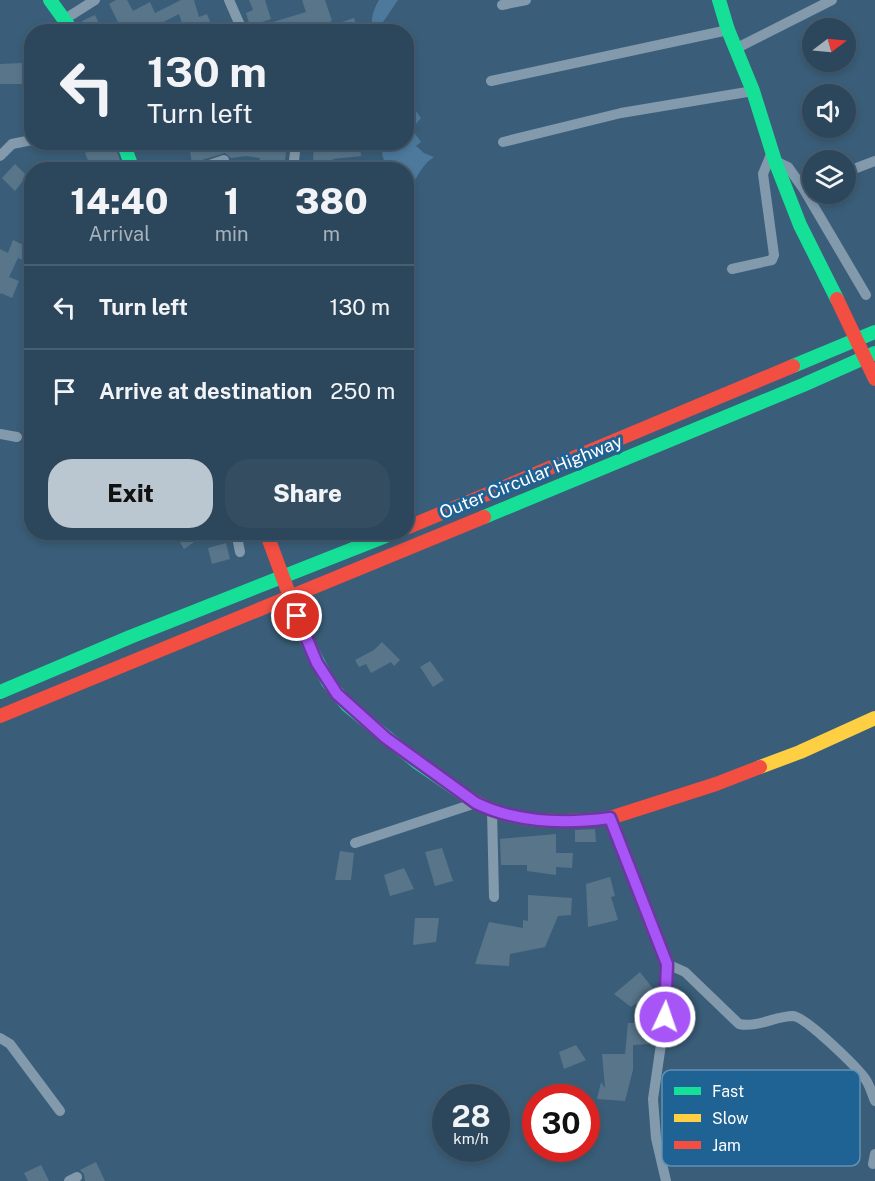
<!DOCTYPE html>
<html lang="en">
<head>
<meta charset="utf-8">
<style>
  body { margin:0; font-family:"Public Sans",sans-serif; background:#344d61; color:#f1f3f6; height:100vh; display:flex; flex-direction:column; font-size:22px; white-space:nowrap }
  * { box-sizing:border-box; margin:0 }
  p { font-size:20px; color:#a6b1bb }
  .icon { flex:none; width:33px; height:33px; fill:none; stroke:currentColor; stroke-width:2; stroke-linecap:round; stroke-linejoin:round }
  .map { position:relative; flex:1; overflow:hidden }
  .panel { position:absolute; left:24px; top:162px; width:390px; height:378px; display:flex; flex-direction:column; background:#2c465b; border-radius:24px; box-shadow:0 3px 9px #0003,0 0 0 2px #485e71 }
  .panel>* { flex:none }
  .top-card { position:absolute; left:24px; top:24px; width:390px; height:126px; border-radius:24px; box-shadow:0 3px 9px #0003,0 0 0 2px #485e71; background:#2c465b; color:#f1f3f6; overflow:hidden }
  .needle { width:39px; rotate:74deg }
  .fabs { position:absolute; left:802px; top:18px; display:grid; gap:12px }
  .fabs a { display:grid; place-items:center; width:54px; height:54px; border-radius:50%; background:#2c465b; box-shadow:0 3px 9px #0003,0 0 0 2px #485e71; font-size:30px }
  .speed { position:absolute; left:432px; top:1084px; display:flex; gap:12px; font-size:30px; font-weight:700; text-align:center }
  .speed>* { display:grid; place-content:center; width:78px; height:78px; border-radius:50%; background:#2c465b; box-shadow:0 3px 9px #0003,0 0 0 2px #485e71; line-height:1 }
  .speed small { font-size:15px; font-weight:400 }
  .speed .limit { border:9px solid #d22; background:#fff; color:#111 }
  .pin { position:absolute; display:grid; place-items:center; width:51px; height:51px; color:#fff; margin:-26px; border:3px solid #fff; border-radius:50%; box-shadow:0 2px 6px #0007 }
  .me { position:absolute; width:66px; margin:-33px; rotate:3deg; stroke-linejoin:round; filter:drop-shadow(0 0 4px #0008) }
  .turn { display:flex; align-items:center; gap:21px; height:126px; padding:0 24px; font-size:27px }
  .turn .icon { width:78px; height:78px; stroke-width:2.5 }
  .turn b { display:block; font-size:42px; line-height:51px }
  .eta { display:flex; justify-content:space-evenly; align-items:center; height:102px; text-align:center }
  .eta b { font-size:36px; font-weight:800; line-height:42px }
  .button { display:flex; gap:12px; margin-top:auto; padding:12px 24px }
  .button a { flex:1; height:69px; border-radius:24px; background:#bac7d0; color:#111; font-size:24px; font-weight:800; line-height:69px; text-align:center }
  .button a+a { background:#344d61; color:#f1f3f6 }
  ul { padding:0; list-style:none }
  li { display:flex; align-items:center; gap:18px; height:84px; padding:0 24px; border-top:2px solid #485e71 }
  li div { flex:1 }
  li b { display:block; font-size:22px }
  li em { font-style:normal }
  .map>svg:first-child { display:block }
  .water { fill:#4c799c }
  .building { fill:#58758a }
  .lines { fill:none; stroke-linecap:round; stroke-linejoin:round }
  .street { stroke:#829aac; stroke-width:10 }
  .fast { stroke:#16e098; stroke-width:14 }
  .slow { stroke:#ffcf43; stroke-width:14 }
  .jam { stroke:#f24e42; stroke-width:14 }
  .jam-bridge { stroke:#f24e42; stroke-width:14 }
  .route-casing { stroke:#6d37a1; stroke-width:15 }
  .route { stroke:#a855f7; stroke-width:10 }
  .labels { text-anchor:middle; stroke-width:6; stroke-linejoin:round; paint-order:stroke }
  .street-label { font-size:18px; fill:#fff; stroke:#1f6294 }
  .key { fill:#1f6294; stroke:#6291b4; stroke-width:1.5 }
  .key-label { font-size:16px; fill:#fff }
</style>
</head>
<body>
<div class="map">
<svg width="875" height="1181" viewBox="0 0 875 1181">
  <rect width="100%" height="100%" fill="#3a5e79"/>
  <g class="water">
    <path d="M379,0H398L383,22L384,31H373C370,20 373,10 379,0Z"/>
    <path d="M416,111L421,118L416,124L414,132L421,142L416,146L424,153L434,157C419,167 419,178 407,190L406,170L383,169L384,161L382,153L385,146L384,143L406,142L407,112L410,115Z"/>
  </g>
  <g class="building">
    <path d="M116,0H127L133,11L150,2L155,13L181,0H194L199,17L207,14L214,32H185L179,14L144,32H123L109,4Z"/>
    <path d="M249,0H265L271,19L250,26L246,13L253,10Z"/>
    <path d="M302,0H325L332,21L299,32H276L273,22L306,12Z"/>
    <path d="M95,15L103,32H87L82,21Z"/>
    <path d="M354,18L359,32H318V30Z"/>
    <path d="M22,63L26,84H0V64Z"/>
    <path d="M98,142H113L120,160L99,170H96L93,164L90,165L85,153L100,146Z"/>
    <path d="M161,142H191V147L163,152Z"/>
    <path d="M199,142H282L287,143L285,161H280L279,170H258L260,158L246,156L231,158L225,153L192,163L190,151L200,149Z"/>
    <path d="M314,142H359L361,156L333,159L332,163L313,162Z"/>
    <path d="M15,164L27,176L15,191L2,178Z"/>
    <path d="M13,240L32,249V264L18,258L9,277L19,281L12,298L1,293L0,295V249L8,253Z"/>
    <path d="M174,532H209L184,549Z"/>
    <path d="M226,543L230,559L212,564L208,548Z"/>
    <path d="M382,642L400,660L394,666L391,662L371,673L366,664L359,667L355,660L374,650Z"/>
    <path d="M430,661L444,680L433,687L420,667Z"/>
    <path d="M595,829L596,842H575V830Z"/>
    <path d="M556,834V853H573L572,868L556,867V875L527,871V865H501L500,839Z"/>
    <path d="M442,848L453,881L435,886L425,852Z"/>
    <path d="M340,851L354,853L351,880H335Z"/>
    <path d="M404,868L414,889L390,896L384,875Z"/>
    <path d="M610,877L615,896L611,897L618,920L588,927L586,884Z"/>
    <path d="M528,895L572,898L571,915L558,916L545,947L510,954L509,966L475,964L489,922L523,928V920L528,921Z"/>
    <path d="M415,918H439L436,942L413,945Z"/>
    <path d="M640,972L658,995L649,1006L643,999L631,1007L614,994Z"/>
    <path d="M628,1023H649V1044L633,1045V1070L625,1101L597,1099L601,1082L605,1088L602,1054H625Z"/>
    <path d="M576,1045L586,1060L564,1069L559,1052Z"/>
    <path d="M96,1162L105,1181H85L84,1174L80,1170Z"/>
    <path d="M41,1165L49,1181H28L24,1173Z"/>
  </g>
  <g class="lines">
    <g class="street">
      <path d="M229,0L243,32"/>
      <path d="M502,5L526,0"/>
      <path d="M65,19L95,0"/>
      <path d="M735,49L832,0"/>
      <path d="M491,81L728,30"/>
      <path d="M503,142L621,113L753,91"/>
      <path d="M0,156L12,144L32,140"/>
      <path d="M775,161L788,167L803,188L866,295"/>
      <path d="M195,170L224,160"/>
      <path d="M293,170L296,142"/>
      <path d="M846,172L875,161"/>
      <path d="M732,269L772,260L774,255L763,174L772,152"/>
      <path d="M0,434L17,437"/>
      <path d="M236,532L240,552"/>
      <path d="M492,811L494,897"/>
      <path d="M610,818L667,964L665,1017L653,1099L656,1138L666,1181"/>
      <path d="M355,843L476,803"/>
      <path d="M667,964L685,972L739,1024C758,1028 775,1016 793,1016C806,1017 858,1068 866,1080C870,1086 872,1094 875,1101"/>
      <path d="M0,1038L10,1044L60,1111"/>
      <path d="M873,1164L875,1154"/>
      <path d="M69,1181L77,1177"/>
    </g>
    <g class="fast">
      <path d="M50,0L73,32"/>
      <path d="M719,0L728,30L753,91L775,161L800,225L837,299"/>
      <path d="M123,142L133,170"/>
      <path d="M793,366L875,332"/>
      <path d="M484,517L803,385L875,353"/>
      <path d="M305,637L328,682L347,705L418,763L466,796"/>
      <path d="M0,692L130,637L396,532"/>
    </g>
    <path class="slow" d="M760,767L800,752L875,718"/>
    <g class="jam">
      <path d="M406,528L793,366"/>
      <path d="M0,716L484,517"/>
      <path d="M466,796C508,825 562,823 610,818L716,784L760,767"/>
    </g>
    <g class="jam-bridge">
      <path d="M837,299L875,379"/>
      <path d="M266,532L305,637"/>
    </g>
  </g>
  <g class="lines">
    <g class="route-casing">
      <path id="route" d="M297,616L317,663L337,694L386,738L476,803C517,823 565,824 610,818L667,964L665,1017"/>
    </g>
    <use href="#route" class="route"/>
  </g>
  <g class="labels">
    <g class="street-label">
      <text transform="translate(531 477) rotate(-22)" y="6">Outer Circular Highway</text>
    </g>
  </g>
  <rect x="662" y="1070" width="198" height="96" rx="9" class="key"/>
  <rect x="674" y="1087" width="27" height="8" fill="#16e098"/>
  <rect x="674" y="1114" width="27" height="8" fill="#ffcf43"/>
  <rect x="674" y="1141" width="27" height="8" fill="#f24e42"/>
  <g class="key-label">
    <text x="712" y="1097">Fast</text>
    <text x="712" y="1124">Slow</text>
    <text x="712" y="1151">Jam</text>
  </g>
</svg>
<div class="fabs">
<a><svg class="needle" viewBox="-14 -14 28 28"><path d="M0-13l5 13h-10z" fill="#e53935"/><path d="M0 13l5-13h-10z" fill="#a6b1bb"/></svg></a>
<a><svg class="icon" aria-label="sound" viewBox="0 0 24 24"><path d="M4 9h4l5-4v14l-5-4H4zM17 9q2 3 0 6"/></svg></a>
<a><svg class="icon" aria-label="layers" viewBox="0 0 24 24"><path d="M12 4l9 5-9 5-9-5zM3 14l9 5 9-5"/></svg></a>
</div>
<div class="speed"><div>28<small>km/h</small></div><div class="limit">30</div></div>
<div class="pin" style="left:297px;top:616px;background:#d93025"><svg class="icon" aria-label="arrive" viewBox="0 0 24 24"><path d="M6 21V4h12l-3 4 3 4H6"/></svg></div>
<svg class="me" style="left:665px;top:1017px" viewBox="-20 -20 40 40"><circle r="17" fill="#a855f7" stroke="#fff" stroke-width="3"/><path d="M0-11L8 9 0 5-8 9z" fill="#fff"/></svg>
<div class="top-card">
<div class="turn"><svg class="icon" aria-label="left" viewBox="0 0 24 24"><path d="M17 20v-9H6M10 6l-5 5 5 5"/></svg><div><b>130 m</b>Turn left</div></div>
</div>
<section class="panel">
<div class="eta">
<div><b>14:40</b><p>Arrival</p></div>
<div><b>1</b><p>min</p></div>
<div><b>380</b><p>m</p></div>
</div>
<ul>
<li><svg class="icon" aria-label="left" viewBox="0 0 24 24"><path d="M17 20v-9H6M10 6l-5 5 5 5"/></svg><div><b>Turn left</b></div><em>130 m</em></li>
<li><svg class="icon" aria-label="arrive" viewBox="0 0 24 24"><path d="M6 21V4h12l-3 4 3 4H6"/></svg><div><b>Arrive at destination</b></div><em>250 m</em></li>
</ul>
<div class="button"><a>Exit</a><a>Share</a></div>
</section>
</div>
</body>
</html>
